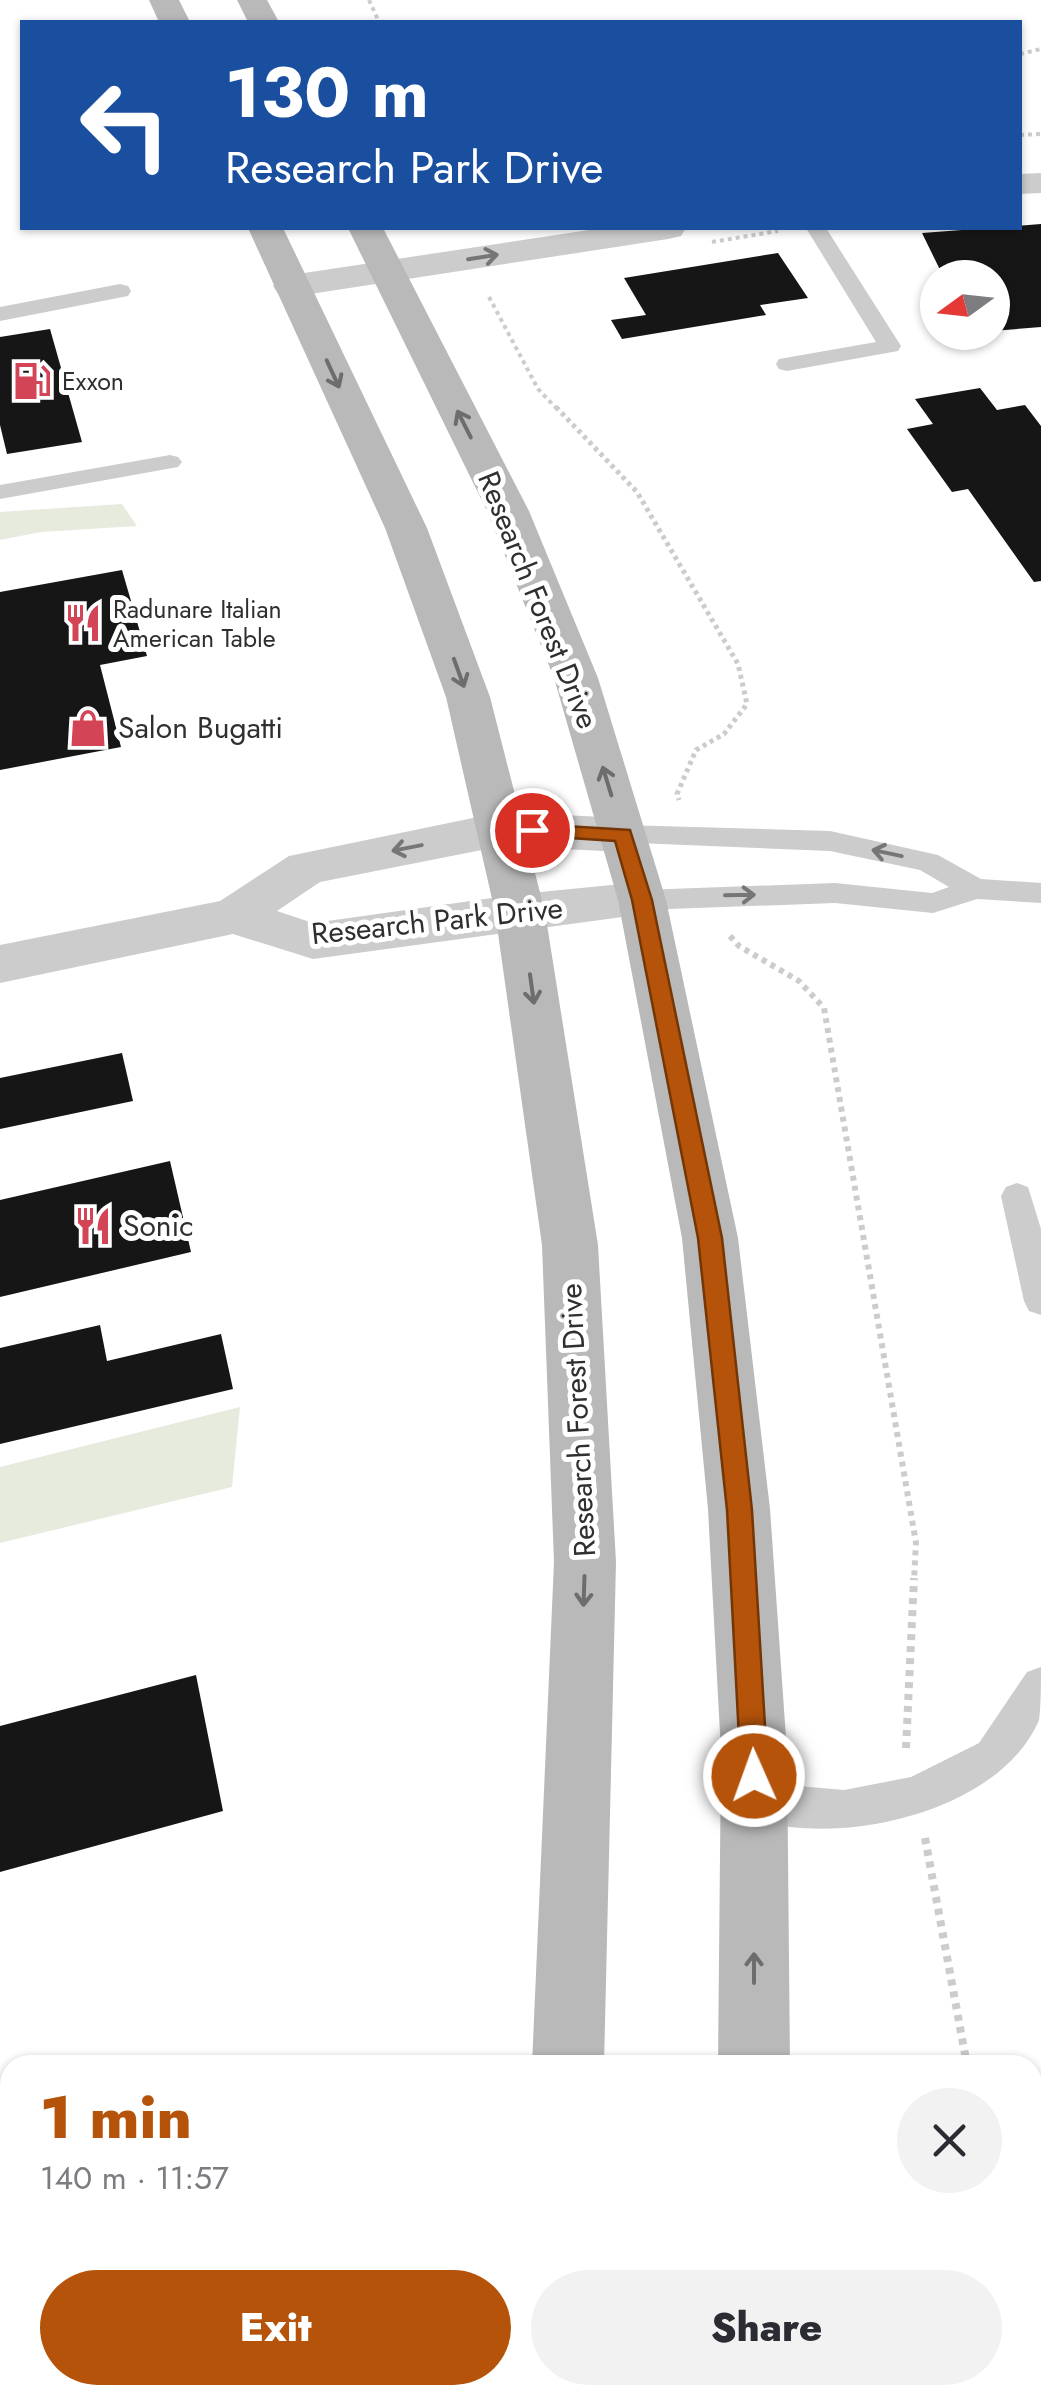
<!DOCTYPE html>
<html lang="en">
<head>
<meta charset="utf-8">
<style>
  body { margin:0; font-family:Jost,sans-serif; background:#f2f2f3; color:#2b2b33; height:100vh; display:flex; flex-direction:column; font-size:38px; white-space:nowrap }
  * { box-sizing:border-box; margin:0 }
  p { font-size:32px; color:#7c7c81 }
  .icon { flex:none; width:55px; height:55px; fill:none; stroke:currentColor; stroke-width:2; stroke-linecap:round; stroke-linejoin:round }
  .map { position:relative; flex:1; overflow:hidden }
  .drawer { position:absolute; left:0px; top:2055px; width:1042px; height:350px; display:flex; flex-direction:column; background:#fff; border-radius:30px 30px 0 0; box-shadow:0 2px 8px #0004 }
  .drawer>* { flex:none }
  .guide { position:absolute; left:20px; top:20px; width:1002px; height:210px; border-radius:0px; box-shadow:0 2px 8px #0004; background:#1a4fa0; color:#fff; overflow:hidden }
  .needle { width:65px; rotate:255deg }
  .tools { position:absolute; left:920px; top:260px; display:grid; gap:20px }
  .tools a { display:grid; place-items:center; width:90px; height:90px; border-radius:50%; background:#fff; box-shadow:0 2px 8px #0004; font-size:50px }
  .pin { position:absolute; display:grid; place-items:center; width:85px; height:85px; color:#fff; margin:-42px; border:5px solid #fff; border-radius:50%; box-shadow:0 2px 10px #0007 }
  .me { position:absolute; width:110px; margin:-55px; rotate:358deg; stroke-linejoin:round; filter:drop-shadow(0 0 8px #0008) }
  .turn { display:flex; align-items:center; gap:35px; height:210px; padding:0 40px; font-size:45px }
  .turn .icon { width:130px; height:130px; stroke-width:2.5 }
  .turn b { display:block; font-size:70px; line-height:85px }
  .round { display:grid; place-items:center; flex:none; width:105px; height:105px; border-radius:52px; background:#f2f2f3 }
  .overview { display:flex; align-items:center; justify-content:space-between; height:170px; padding:0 40px }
  h1 { font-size:60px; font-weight:800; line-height:75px; color:#b45309 }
  .button { display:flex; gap:20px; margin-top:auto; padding:20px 40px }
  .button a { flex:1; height:115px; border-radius:60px; background:#b45309; color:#fff; font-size:40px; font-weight:800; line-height:115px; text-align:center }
  .button a+a { background:#f2f2f3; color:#2b2b33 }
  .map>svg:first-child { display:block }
  .green { fill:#e6ebde }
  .building { fill:#161616 }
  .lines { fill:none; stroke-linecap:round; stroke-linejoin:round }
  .path-far3 { stroke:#ccc; stroke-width:4; stroke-dasharray:4 4; stroke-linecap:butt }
  .path-far2 { stroke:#ccc; stroke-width:5; stroke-dasharray:4 4; stroke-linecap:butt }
  .path-far1 { stroke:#ccc; stroke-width:6; stroke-dasharray:5 5; stroke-linecap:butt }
  .path { stroke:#ccc; stroke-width:8; stroke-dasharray:6 6; stroke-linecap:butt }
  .service { fill:#ccc; fill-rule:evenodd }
  .minor { fill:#ccc; fill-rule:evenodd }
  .tertiary { fill:#ccc; fill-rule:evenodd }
  .secondary { fill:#b9b9b9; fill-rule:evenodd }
  .oneway { stroke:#767676 }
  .oneway2 { stroke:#6d6d6d }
  .route { fill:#b45309; stroke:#753606; stroke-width:2.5 }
  .labels { text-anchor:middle; stroke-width:10; stroke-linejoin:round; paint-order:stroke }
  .far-poi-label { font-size:25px; fill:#2f2f2f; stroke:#fff; text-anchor:start }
  .street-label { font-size:30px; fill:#2f2f2f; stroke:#fff }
  .poi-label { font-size:30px; fill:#2f2f2f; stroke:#fff; text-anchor:start }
</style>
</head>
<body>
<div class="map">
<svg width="1041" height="2405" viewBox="0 0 1041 2405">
  <rect width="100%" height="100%" fill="#fff"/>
  <g class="green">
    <path d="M122,504L137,526L41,532L0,540V512Z"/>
    <path d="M240,1407L232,1487L0,1543V1467Z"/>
    <path d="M10,2196V2395H331L329,2405H0V2199Z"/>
  </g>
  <g class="building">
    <path d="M1041,224V327L992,331V278H944L922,233Z"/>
    <path d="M778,253L808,298L760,305L766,315L622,339L611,320L646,315L624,278Z"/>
    <path d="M50,329L82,442L7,454L0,425V337Z"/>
    <path d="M980,388L997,410L1025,405L1041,426V581L1034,582L968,489L952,492L907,429L933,424L915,399Z"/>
    <path d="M122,570L147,656L100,665L121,747L0,770V592Z"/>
    <path d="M122,1053L133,1101L0,1129V1078Z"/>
    <path d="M170,1161L191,1252L0,1297V1200Z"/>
    <path d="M100,1325L107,1361L221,1334L233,1389L0,1444V1348Z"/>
    <path d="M196,1675L223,1811L0,1872V1726Z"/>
  </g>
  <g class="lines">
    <g class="path-far3">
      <path d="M369,0L379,22"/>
      <path d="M1020,54L1041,49"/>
      <path d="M1020,135L1041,134"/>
      <path d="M712,242L778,231"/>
      <path d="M489,297L538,389L558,410"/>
    </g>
    <path class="path-far2" d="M556,407L637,492L738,664L747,704L724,734L696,750L677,794L679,800"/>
    <path class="path-far1" d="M730,936L739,946L799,981L824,1008L916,1543L914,1580"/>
    <g class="path">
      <path d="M906,1748L914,1578"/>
      <path d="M925,1838L967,2065"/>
      <path d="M989,2395V2405"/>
    </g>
    <g class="service">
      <path d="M806,228H826L901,346L898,351L787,371L779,369L776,364L779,359L876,342Z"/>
      <path d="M120,284L128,286L131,291L128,296L0,321V307Z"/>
      <path d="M170,455L178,457L182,462L178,467L0,499V485Z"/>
      <path d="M623,825L830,831L938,855L981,879L1041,883V903L977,899L933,913L835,903L642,910L632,907L628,900L632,893L642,890L835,883L932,893L949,887L920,870L830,851L613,842L609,835L613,828Z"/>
      <path d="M1017,1183L1028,1187L1041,1229V1315L1029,1311L1024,1301L1001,1196L1006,1187Z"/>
      <path d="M1041,1667C1041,1682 1041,1707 1039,1720C999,1815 829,1851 740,1815L734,1801L740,1787L754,1782L844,1790L911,1777L979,1743L1027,1672Z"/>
    </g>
    <path class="minor" d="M502,812L623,818L640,823L647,835L640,847L623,852L502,846L320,882L277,911L313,923L520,894L642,882L659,888L666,900L659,912L313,959L233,934L0,983V945L220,901L289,856Z"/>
    <g class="tertiary">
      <path d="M1041,173V193L1020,194V174Z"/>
      <path d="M602,228H686L681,236L668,239L291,297L278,294L273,286L278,278L291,275Z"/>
    </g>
    <g class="secondary">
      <path d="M149,0H179L190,22H159Z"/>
      <path d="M237,0H267L279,22H248Z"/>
      <path d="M248,228H283L427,528L490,697L545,912L598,1245L616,1562L604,2065H532L554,1562L542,1245L495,912L446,697L385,528Z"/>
      <path d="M348,228H383L529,511L598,678L666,900L738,1238L770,1509L787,1752L790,2065H718L721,1752L708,1509L682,1238L618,900L554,678L487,511Z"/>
      <path d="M499,2395H577V2405H497Z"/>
      <path d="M702,2395H780L781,2405H701Z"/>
    </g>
  </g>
  <defs><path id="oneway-shaft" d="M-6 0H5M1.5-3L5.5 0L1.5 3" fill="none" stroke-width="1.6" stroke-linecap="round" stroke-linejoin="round" transform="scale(2.5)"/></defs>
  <g class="oneway">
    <use href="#oneway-shaft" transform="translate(483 257) rotate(-9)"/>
    <use href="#oneway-shaft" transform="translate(407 848) rotate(169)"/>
    <use href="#oneway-shaft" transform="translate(887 853) rotate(-168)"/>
    <use href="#oneway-shaft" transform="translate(740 895) rotate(-1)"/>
  </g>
  <g class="oneway2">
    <use href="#oneway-shaft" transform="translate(333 374) rotate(65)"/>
    <use href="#oneway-shaft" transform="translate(464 424) rotate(-117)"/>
    <use href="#oneway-shaft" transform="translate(459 673) rotate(70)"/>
    <use href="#oneway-shaft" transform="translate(607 781) rotate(-107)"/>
    <use href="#oneway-shaft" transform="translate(532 989) rotate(82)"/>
    <use href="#oneway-shaft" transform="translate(584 1591) rotate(92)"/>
    <use href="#oneway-shaft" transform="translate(754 1968) rotate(-90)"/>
  </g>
  <path class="route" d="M532,824L630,830L652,900L722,1238L752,1510L768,1776L764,1786L754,1790L745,1786L741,1776L727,1510L698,1238L632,900L615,841L526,835V826Z"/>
  <defs>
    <g id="fuel-bare" transform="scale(3)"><path d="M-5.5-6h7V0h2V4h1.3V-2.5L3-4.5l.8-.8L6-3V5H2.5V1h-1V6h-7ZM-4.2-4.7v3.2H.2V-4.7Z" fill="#d34456" stroke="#fff" stroke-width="2.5" paint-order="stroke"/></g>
    <g id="restaurant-bare" transform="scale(3)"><path d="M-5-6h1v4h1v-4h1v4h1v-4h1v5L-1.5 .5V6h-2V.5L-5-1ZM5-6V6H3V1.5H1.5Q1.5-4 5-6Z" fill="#d34456" stroke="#fff" stroke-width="2.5" paint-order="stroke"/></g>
    <g id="shop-bare" transform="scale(3)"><path d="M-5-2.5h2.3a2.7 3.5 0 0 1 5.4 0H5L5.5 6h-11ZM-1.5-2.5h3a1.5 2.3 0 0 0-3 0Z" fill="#d34456" stroke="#fff" stroke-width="2.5" paint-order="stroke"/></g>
  </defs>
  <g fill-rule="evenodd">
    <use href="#fuel-bare" x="32" y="381"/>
    <use href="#restaurant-bare" x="83" y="623"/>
    <use href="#shop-bare" x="88" y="728"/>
    <use href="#restaurant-bare" x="93" y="1226"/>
  </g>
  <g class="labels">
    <g class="far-poi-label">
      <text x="62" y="390">Exxon</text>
      <text x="113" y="618">Radunare Italian<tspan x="113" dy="29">American Table</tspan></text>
    </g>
    <g class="street-label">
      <text transform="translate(538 600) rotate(68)" y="10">Research Forest Drive</text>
      <text transform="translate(437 921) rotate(-6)" y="10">Research Park Drive</text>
      <text transform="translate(578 1420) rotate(-93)" y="10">Research Forest Drive</text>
    </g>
    <g class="poi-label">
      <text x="118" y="738">Salon Bugatti</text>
      <text x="123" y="1236">Sonic</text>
    </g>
  </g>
</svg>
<div class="tools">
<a><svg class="needle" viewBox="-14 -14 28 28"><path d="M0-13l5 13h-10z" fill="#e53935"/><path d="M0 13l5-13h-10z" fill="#7c7c81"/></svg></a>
</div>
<div class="pin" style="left:532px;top:830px;background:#d93025"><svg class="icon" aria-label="arrive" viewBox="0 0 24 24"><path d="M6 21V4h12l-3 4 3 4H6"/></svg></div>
<svg class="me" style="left:754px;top:1776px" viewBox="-20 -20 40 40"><circle r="17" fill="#b45309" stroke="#fff" stroke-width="3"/><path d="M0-11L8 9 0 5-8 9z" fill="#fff"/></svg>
<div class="guide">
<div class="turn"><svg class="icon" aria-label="left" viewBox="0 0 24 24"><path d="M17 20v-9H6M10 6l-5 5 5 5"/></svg><div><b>130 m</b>Research Park Drive</div></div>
</div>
<section class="drawer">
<div class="overview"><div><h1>1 min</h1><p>140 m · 11:57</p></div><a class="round"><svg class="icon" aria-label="close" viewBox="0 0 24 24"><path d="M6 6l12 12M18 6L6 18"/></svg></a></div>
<div class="button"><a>Exit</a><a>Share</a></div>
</section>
</div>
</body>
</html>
